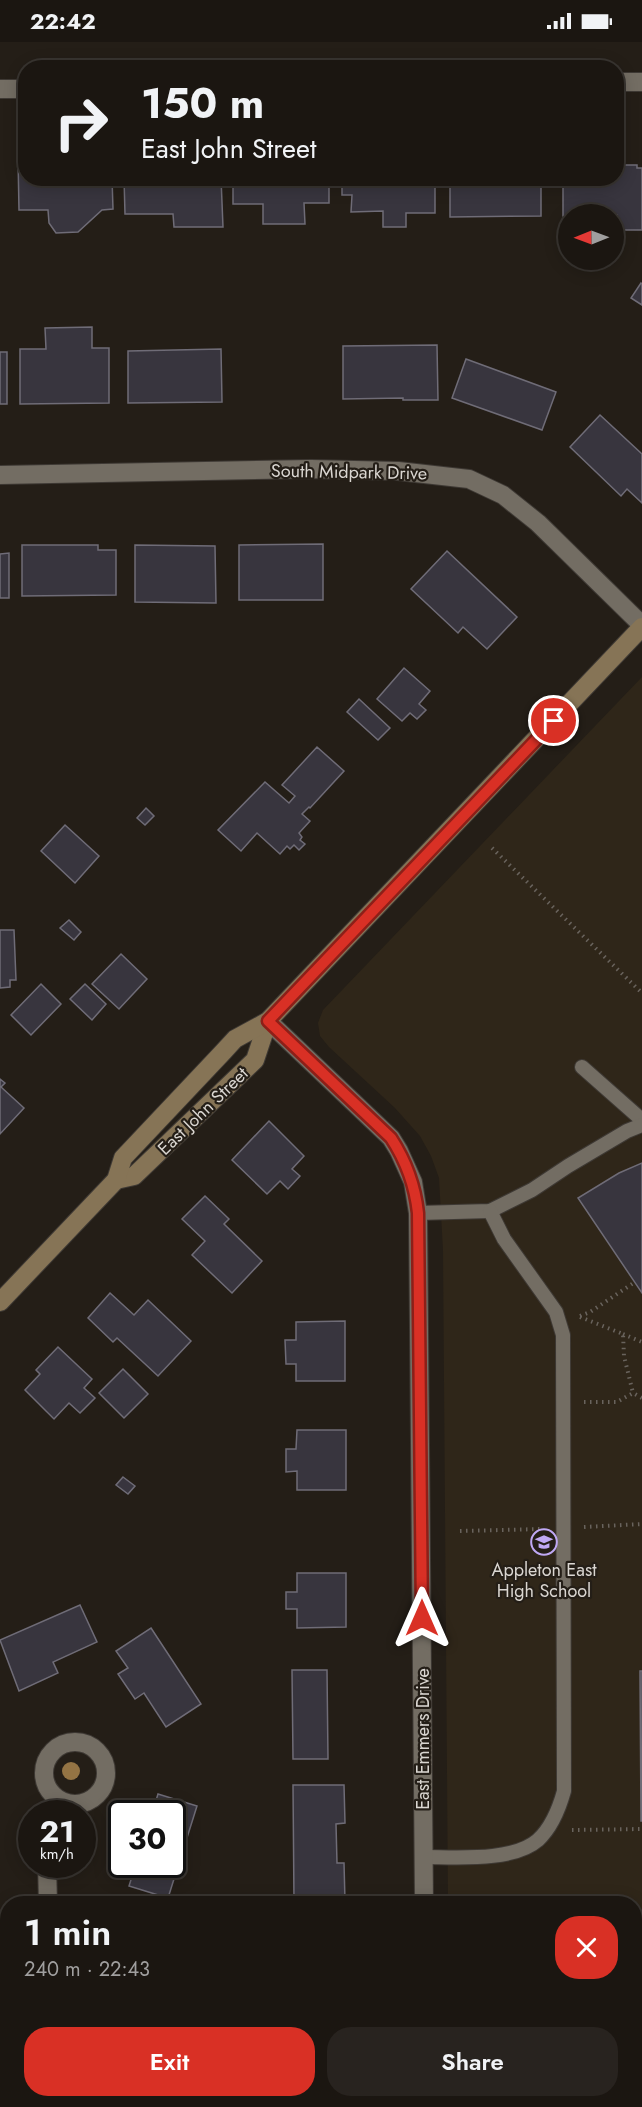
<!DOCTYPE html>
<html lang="en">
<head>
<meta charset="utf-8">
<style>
  body { margin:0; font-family:Jost,sans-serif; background:#28231f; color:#f1f3f6; height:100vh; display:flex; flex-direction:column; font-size:22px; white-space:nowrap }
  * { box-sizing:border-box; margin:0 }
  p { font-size:20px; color:#a09f9f }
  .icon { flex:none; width:33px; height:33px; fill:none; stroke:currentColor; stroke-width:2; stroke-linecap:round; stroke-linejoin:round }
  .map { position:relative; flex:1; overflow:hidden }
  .side { position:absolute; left:0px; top:1854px; width:642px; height:212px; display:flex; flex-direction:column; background:#1b1611; border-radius:24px 24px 0 0; box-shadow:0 3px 15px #0003,0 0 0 2px #393531 }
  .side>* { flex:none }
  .top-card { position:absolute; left:18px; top:18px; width:606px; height:126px; border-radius:24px; box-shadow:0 3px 15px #0003,0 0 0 2px #393531; background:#1b1611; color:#f1f3f6; overflow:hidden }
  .needle { width:39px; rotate:269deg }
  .tools { position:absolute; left:558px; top:162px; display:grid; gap:12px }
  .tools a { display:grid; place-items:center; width:66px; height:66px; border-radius:50%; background:#1b1611; box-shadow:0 3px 15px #0003,0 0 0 2px #393531; font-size:30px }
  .speed { position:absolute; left:18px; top:1758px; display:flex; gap:12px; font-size:30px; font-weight:700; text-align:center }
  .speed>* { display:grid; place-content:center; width:78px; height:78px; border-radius:50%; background:#1b1611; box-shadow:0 3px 15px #0003,0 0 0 2px #393531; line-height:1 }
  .speed small { font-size:15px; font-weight:400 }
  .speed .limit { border:3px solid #111; border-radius:9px; background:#fff; color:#111 }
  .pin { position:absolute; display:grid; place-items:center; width:51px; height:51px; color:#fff; margin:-26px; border:3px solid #fff; border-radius:50%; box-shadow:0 2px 6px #0007 }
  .me { position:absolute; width:66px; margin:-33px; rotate:0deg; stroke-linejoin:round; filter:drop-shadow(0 0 4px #0008) }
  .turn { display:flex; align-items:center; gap:21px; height:126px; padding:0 24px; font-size:27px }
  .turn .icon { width:78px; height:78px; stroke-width:2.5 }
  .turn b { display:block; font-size:42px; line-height:51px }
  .round { display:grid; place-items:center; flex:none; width:63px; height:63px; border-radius:24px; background:#28231f }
  .overview { display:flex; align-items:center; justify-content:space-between; height:102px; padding:0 24px }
  h1 { font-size:36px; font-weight:600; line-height:45px }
  .primary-button { display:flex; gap:12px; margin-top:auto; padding:12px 24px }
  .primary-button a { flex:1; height:69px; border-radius:24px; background:#d93025; color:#fff; font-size:24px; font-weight:600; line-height:69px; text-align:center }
  .primary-button a+a { background:#28231f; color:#f1f3f6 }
  .status { display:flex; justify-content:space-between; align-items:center; height:42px; padding:0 30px; background:#1b1611; direction:ltr }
  .status svg { height:16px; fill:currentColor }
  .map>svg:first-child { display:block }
  .built { fill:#2f2619 }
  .building { fill:#38353e; stroke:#6f6c77; stroke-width:1.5 }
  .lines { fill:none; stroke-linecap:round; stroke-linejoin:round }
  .lane-casing { stroke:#3e3934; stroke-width:16 }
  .street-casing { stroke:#3e3934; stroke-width:20 }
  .secondary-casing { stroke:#3e3934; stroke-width:20 }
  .path { stroke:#69635d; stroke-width:4; stroke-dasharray:1.5 4.5; stroke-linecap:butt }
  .lane { stroke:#736d63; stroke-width:14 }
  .street { stroke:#736d63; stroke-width:18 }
  .secondary { stroke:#867456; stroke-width:18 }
  .tree { fill:#947444 }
  .route-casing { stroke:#8d1f18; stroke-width:15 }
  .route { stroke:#d93025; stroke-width:10 }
  .labels { text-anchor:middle; stroke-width:4.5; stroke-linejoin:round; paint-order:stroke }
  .street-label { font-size:18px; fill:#dad6d1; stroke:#241e17 }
  .poi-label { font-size:18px; fill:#dad6d1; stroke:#241e17 }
</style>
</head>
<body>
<div class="status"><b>22:42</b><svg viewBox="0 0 49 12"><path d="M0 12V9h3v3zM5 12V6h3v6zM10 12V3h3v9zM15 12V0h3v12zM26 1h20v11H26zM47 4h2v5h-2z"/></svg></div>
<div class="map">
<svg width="642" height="2065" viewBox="0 0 642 2065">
  <rect width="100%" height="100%" fill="#241e17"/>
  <path class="built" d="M642,635V2020H634V1862L448,1861L443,1208L439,1136L431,1114L420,1094L395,1066L329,1005L320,994L318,981L323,968Z"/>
  <g class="building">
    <path d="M18,116H26V136H112L113,167L102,168L78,190L56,191L49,181L48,168H19Z"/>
    <path d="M616,123H637V126H642V188H617V173L563,174V136H616Z"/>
    <path d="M124,136H221L223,185H174L173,172H125Z"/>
    <path d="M233,136H329V161H304L305,182H263V162H233Z"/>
    <path d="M342,136H435V171H406V185H383V169L351,170L352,153H342Z"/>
    <path d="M450,136H541V174L450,175Z"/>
    <path d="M641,241L642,242V263L631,256Z"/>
    <path d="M92,285V306H109V361L20,362V307H46L45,286Z"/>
    <path d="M437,303L438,358H403V356L343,357V304Z"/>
    <path d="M221,307L222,360L128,361V309Z"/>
    <rect x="0" y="310" width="7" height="52"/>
    <path d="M466,317L556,350L542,388L452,356Z"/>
    <path d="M600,373L642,412V461L627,447L621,454L570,405Z"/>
    <path d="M323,502V558H239V503Z"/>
    <path d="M22,503H98V508H116V553L22,554Z"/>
    <path d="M135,503L215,504L216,561L135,560Z"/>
    <path d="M447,509L517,575L487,607L463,585L458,591L411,547Z"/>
    <path d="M9,511V556H0V512Z"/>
    <path d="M404,626L430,649L419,662L426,668L417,677L410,671L402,679L377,657Z"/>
    <path d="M359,657L390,686L378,698L347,670Z"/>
    <path d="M317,705L344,729L310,766L309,765L302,772L310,779L299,791L302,795L300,798L305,802L299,808L294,803L290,807L287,804L280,812L257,791L241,809L218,788L265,740L289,761L295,754L282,743Z"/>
    <path d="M146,766L154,774L145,783L137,776Z"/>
    <path d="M65,783L99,814L75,841L41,809Z"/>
    <path d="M69,878L81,890L74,898L60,886Z"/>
    <path d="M0,888H14L16,938H10V945L0,946Z"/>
    <path d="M121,912L147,937L119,967L92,942Z"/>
    <path d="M41,942L61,962L31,993L11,973Z"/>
    <path d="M85,942L106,962L92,978L70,957Z"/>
    <path d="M0,1037L5,1041L1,1045L24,1066L0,1092Z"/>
    <path d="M269,1079L304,1114L292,1127L300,1134L288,1147L280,1139L267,1152L232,1118Z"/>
    <path d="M642,1121V1251L578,1156L619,1131Z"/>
    <path d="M205,1154L229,1177L224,1182L262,1219L232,1251L192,1213L205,1199L182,1177Z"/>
    <path d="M110,1251L134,1273L148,1258L191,1299L158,1334L117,1296L113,1300L88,1276Z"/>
    <path d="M345,1279V1339H296V1322H286L285,1298H296V1280Z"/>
    <path d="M58,1305L92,1337L84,1346L95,1356L80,1371L69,1361L54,1377L25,1348L40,1332L36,1328Z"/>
    <path d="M123,1327L148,1352L124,1376L99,1351Z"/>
    <path d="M297,1388H346V1448H297V1429L286,1430V1407H296Z"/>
    <path d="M123,1435L135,1444L128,1452L116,1443Z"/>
    <path d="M297,1531H346V1585L297,1586V1567H286V1550H297Z"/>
    <path d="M80,1563L97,1600L53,1620L58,1631L19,1649L0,1598Z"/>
    <path d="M151,1586L201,1662L166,1685L144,1651L135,1657L118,1632L128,1626L116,1609Z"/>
    <path d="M292,1628H327L328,1717H293Z"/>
    <path d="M640,1629H642V1779H641Z"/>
    <path d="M293,1743H344L345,1781L336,1782L337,1821H344L345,1859L294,1860Z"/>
    <path d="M158,1752L197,1764L168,1856L129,1844L136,1822H172V1772H152Z"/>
  </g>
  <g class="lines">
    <g class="lane-casing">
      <g id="lane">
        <path d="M582,1025L642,1078"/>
        <path d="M418,1171L490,1169L532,1148L568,1124L627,1089L642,1083"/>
        <path d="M424,1815C456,1815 513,1820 538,1798C552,1785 559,1767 564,1749L563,1293L556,1270L504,1197L490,1169"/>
      </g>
    </g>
    <g class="street-casing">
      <g id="street">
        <path d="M616,40H642"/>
        <path d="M0,47H26"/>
        <path d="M0,433L311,427L398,429L469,437L503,453L538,481L642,583"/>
        <path d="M268,979L391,1096L399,1109L413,1140L418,1171L424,1862"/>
        <circle cx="75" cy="1731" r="31"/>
        <path d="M47,1822L48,1862"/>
        <path d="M634,2046H642"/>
        <path d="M0,2048L8,2047"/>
      </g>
    </g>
    <g class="secondary-casing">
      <g id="secondary">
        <path d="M116,1138L134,1134L255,1018L268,979"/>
        <path d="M0,1260L116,1138L123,1116L224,1009L235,997L268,979L642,585"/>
      </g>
    </g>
    <g class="path">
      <path d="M492,806L642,951"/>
      <path d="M580,1274L590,1270L635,1240"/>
      <path d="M580,1275L623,1292L624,1314L633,1351"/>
      <path d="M623,1292L642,1300"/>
      <path d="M584,1360H617L633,1351L642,1356"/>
      <path d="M584,1485L642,1482"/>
      <path d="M460,1489L543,1487"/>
      <path d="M572,1788L642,1787"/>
    </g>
    <use href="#lane" class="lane"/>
    <use href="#street" class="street"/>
    <use href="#secondary" class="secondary"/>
  </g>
  <circle class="tree" cx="71" cy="1729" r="9"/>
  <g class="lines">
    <g class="route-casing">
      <path id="route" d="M422,1576L418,1171C415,1143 406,1119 391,1096L268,979L554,679"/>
    </g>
    <use href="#route" class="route"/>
  </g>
  <defs>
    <g id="school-ring" transform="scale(1.35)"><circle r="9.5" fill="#241e17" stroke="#bfa8f4" stroke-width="1.5"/><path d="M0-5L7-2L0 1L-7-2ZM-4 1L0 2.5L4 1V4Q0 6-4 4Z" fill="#bfa8f4"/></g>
  </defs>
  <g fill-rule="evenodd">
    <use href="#school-ring" x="544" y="1500"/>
  </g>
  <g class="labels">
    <g class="street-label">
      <text transform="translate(349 430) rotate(1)" y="6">South Midpark Drive</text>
      <text transform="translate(203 1069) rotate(-44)" y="6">East John Street</text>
      <text transform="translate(423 1697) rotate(-90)" y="6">East Emmers Drive</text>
    </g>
    <g class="poi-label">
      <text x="544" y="1534">Appleton East<tspan x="544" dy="21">High School</tspan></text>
    </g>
  </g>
</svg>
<div class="tools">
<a><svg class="needle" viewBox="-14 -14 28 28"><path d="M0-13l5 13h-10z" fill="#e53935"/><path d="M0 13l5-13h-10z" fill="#a09f9f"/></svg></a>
</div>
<div class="speed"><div>21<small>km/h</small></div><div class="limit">30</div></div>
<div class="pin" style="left:554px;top:679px;background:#d93025"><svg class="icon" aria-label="arrive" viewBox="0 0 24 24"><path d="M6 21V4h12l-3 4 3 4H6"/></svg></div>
<svg class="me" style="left:422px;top:1576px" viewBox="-20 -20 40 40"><path d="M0-17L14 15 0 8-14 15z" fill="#d93025" stroke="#fff" stroke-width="4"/></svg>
<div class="top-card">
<div class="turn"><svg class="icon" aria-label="right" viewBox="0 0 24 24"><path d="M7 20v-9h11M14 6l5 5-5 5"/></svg><div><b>150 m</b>East John Street</div></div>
</div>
<section class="side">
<div class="overview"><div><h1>1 min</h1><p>240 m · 22:43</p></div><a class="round" style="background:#d93025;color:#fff"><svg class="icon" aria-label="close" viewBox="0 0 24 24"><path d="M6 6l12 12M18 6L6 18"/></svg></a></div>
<div class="primary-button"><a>Exit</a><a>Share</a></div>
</section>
</div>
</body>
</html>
